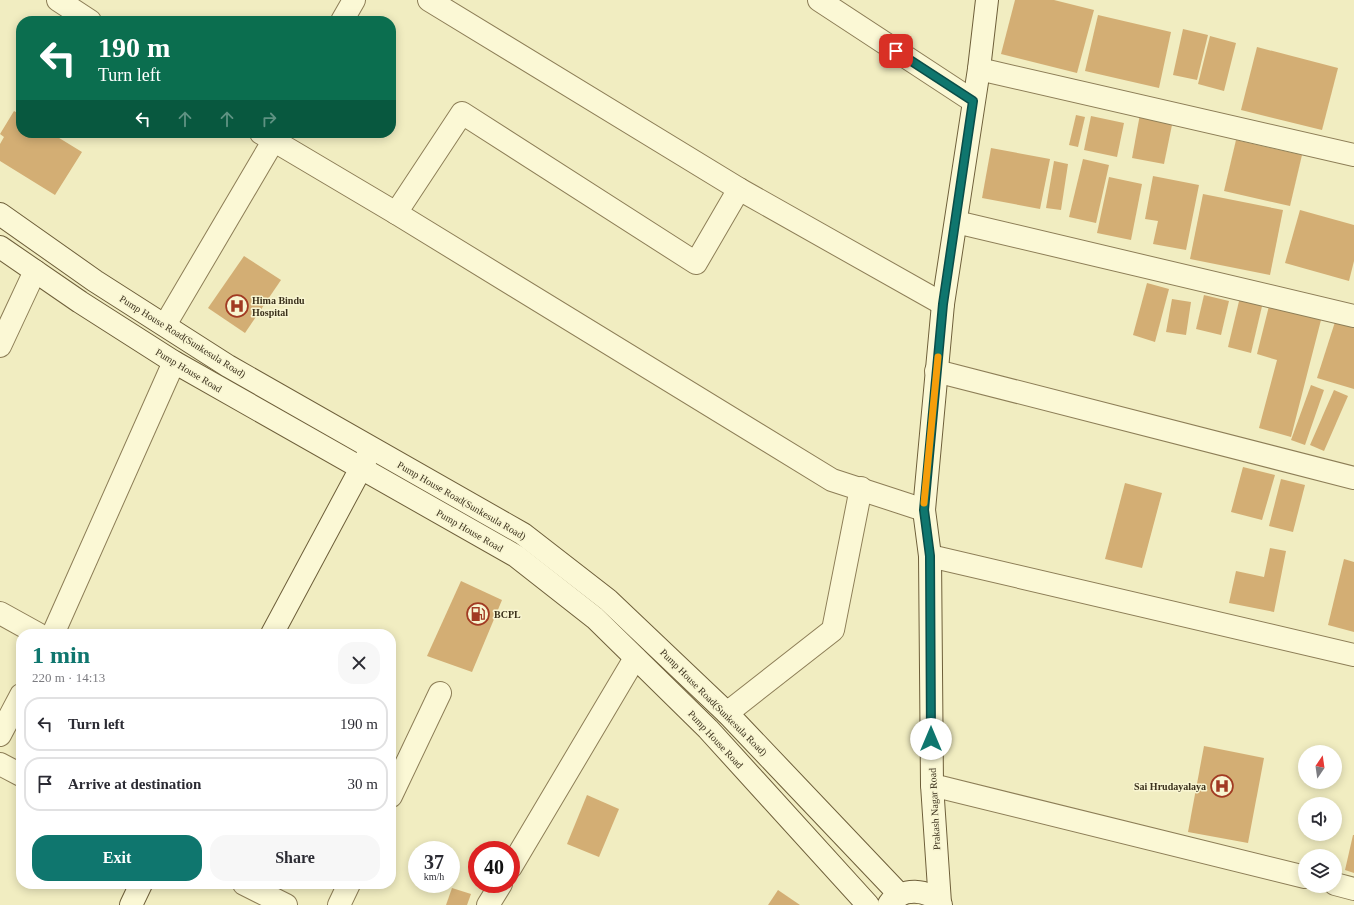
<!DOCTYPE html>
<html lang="en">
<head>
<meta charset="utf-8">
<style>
  body { margin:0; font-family:Georgia,serif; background:#f7f7f7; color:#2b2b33; height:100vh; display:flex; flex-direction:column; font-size:15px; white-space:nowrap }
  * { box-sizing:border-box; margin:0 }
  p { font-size:13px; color:#7c7c81 }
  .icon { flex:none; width:22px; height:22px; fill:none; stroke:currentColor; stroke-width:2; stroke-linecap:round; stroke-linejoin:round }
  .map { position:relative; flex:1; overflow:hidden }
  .panel { position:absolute; left:16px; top:629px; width:380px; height:260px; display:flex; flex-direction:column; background:#fff; border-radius:16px; box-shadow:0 2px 10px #0003 }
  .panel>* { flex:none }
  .banner { position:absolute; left:16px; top:16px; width:380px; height:122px; border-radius:16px; box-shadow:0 2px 10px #0003; background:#0b6e4f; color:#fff; overflow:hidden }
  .needle { width:26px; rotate:13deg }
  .controls { position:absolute; left:1298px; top:745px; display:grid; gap:8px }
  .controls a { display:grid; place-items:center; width:44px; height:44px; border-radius:50%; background:#fff; box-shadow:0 2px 10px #0003; font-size:20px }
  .speed { position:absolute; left:408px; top:841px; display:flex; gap:8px; font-size:20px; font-weight:700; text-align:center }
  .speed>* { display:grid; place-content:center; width:52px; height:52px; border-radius:50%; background:#fff; box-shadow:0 2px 10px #0003; line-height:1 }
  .speed small { font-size:10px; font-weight:400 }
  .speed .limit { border:6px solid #d22; background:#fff; color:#111 }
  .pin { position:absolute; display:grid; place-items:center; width:34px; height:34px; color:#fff; margin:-17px; border-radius:8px; box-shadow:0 2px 6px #0006 }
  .me { position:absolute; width:44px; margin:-22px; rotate:0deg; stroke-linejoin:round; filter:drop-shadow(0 0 3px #0008) }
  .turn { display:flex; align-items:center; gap:14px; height:84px; padding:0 16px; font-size:18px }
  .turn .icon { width:52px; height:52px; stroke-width:2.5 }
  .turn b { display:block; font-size:28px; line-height:34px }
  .lanes { display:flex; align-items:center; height:38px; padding:0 16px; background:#0003; justify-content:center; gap:20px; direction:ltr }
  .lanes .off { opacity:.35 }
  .round { display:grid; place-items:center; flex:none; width:42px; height:42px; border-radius:16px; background:#f7f7f7 }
  .headline { display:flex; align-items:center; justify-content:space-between; height:68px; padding:0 16px }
  h1 { font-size:24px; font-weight:700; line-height:30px; color:#0f766e }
  .button { display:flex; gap:8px; margin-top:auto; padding:8px 16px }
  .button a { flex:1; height:46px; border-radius:16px; background:#0f766e; color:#fff; font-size:16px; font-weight:700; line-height:46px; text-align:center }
  .button a+a { background:#f7f7f7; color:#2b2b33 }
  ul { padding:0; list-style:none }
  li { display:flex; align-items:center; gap:12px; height:54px; margin:0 8px 6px; padding:0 8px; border:2px solid #e1e1e2; border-radius:16px }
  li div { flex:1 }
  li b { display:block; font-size:15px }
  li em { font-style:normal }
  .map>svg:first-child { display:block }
  .building { fill:#d3ae74 }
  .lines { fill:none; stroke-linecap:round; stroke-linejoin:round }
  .street-casing { stroke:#8d7e57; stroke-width:24 }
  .secondary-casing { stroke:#6e5f3a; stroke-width:24 }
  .street { stroke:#fbf8d5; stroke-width:22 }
  .secondary { stroke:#fbf8d5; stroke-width:22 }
  .route-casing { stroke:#0a4d48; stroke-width:10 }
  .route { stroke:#0f766e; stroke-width:7 }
  .slow { stroke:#f59e0b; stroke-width:7 }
  .labels { text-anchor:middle; stroke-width:3; stroke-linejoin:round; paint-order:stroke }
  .poi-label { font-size:10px; font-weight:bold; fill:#3b311c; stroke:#f8f5d1; text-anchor:start }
  .street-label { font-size:10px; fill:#3b311c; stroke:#f8f5d1 }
</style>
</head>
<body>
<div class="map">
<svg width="1354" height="905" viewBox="0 0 1354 905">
  <rect width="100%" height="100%" fill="#f1edc1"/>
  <g class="building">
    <path d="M1015,0H1054L1094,10L1077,73L1001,54Z"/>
    <path d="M1098,15L1171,32L1159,88L1085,71Z"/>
    <path d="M1183,29L1208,35L1197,80L1173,75Z"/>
    <path d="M1210,36L1236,43L1224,91L1198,84Z"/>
    <path d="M1257,47L1338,68L1322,130L1241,110Z"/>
    <path d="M14,111L21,115V133H51L82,152L55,195L0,161V144L4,137L0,134Z"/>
    <path d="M1140,114L1173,120L1164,164L1132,158Z"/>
    <path d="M1076,115L1085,117L1078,147L1069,145Z"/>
    <path d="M1091,116L1124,123L1117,157L1084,150Z"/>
    <path d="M1236,140L1302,155L1290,206L1224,191Z"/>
    <path d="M991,148L1050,159L1040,209L982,198Z"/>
    <path d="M1083,159L1109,165L1096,223L1069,217Z"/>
    <path d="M1054,161L1068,164L1061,210L1046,208Z"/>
    <path d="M1153,176L1199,185L1186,250L1153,244L1158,221L1145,219Z"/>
    <path d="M1109,177L1142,184L1131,240L1097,233Z"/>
    <path d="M1203,194L1283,210L1270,275L1190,259Z"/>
    <path d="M1300,210L1354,225V261L1349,281L1285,263Z"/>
    <path d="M244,256L281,280L245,333L208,308Z"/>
    <path d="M1147,283L1169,289L1155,342L1133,335Z"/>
    <path d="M1204,295L1229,301L1221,335L1196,329Z"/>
    <path d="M1240,297L1263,302L1251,353L1228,347Z"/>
    <path d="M1172,299L1191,302L1186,335L1166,332Z"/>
    <path d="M1269,306L1321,320L1291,437L1259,428L1277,360L1257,354Z"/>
    <path d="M1335,322L1354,328V389L1317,378Z"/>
    <path d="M1311,385L1324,390L1305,445L1291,440Z"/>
    <path d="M1334,390L1348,396L1324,451L1310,445Z"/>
    <path d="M1243,467L1275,475L1262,520L1231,512Z"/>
    <path d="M1281,479L1305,485L1293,532L1269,526Z"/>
    <path d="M1125,483L1162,493L1142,568L1105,559Z"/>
    <path d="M1270,548L1286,551L1274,612L1229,603L1236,571L1264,577Z"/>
    <path d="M1344,559L1354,562V632L1328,625Z"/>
    <path d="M461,581L502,600L472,672L427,656Z"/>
    <path d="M1204,746L1264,758L1248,843L1188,832Z"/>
    <path d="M587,795L619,809L599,857L567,844Z"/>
    <path d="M1353,835H1354V873L1345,870Z"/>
    <path d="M452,888L471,894L467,905H446Z"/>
    <path d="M778,890L800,905H768Z"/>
  </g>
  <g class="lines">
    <g class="street-casing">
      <g id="street">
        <path d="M58,0L90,21"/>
        <path d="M429,0L739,189L943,304"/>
        <path d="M819,0L973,101"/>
        <path d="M342,21L354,0"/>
        <path d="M979,69L1354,155"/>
        <path d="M261,133L396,213L832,480L924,510"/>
        <path d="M396,213L462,113L696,263L739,189"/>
        <path d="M956,222L1354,316"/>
        <path d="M165,325L278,133"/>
        <path d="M0,346L35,271"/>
        <path d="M936,371L1354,478"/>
        <path d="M930,556L1354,655"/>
        <path d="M0,613L38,634"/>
        <path d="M53,634L174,362"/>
        <path d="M727,713L833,630L861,488"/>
        <path d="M0,735L21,695"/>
        <path d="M0,764L21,775"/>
        <path d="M932,785L1305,877"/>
        <path d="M391,796L440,693"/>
        <path d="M511,867L635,658"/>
        <path d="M244,884L286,905"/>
        <path d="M1335,884L1354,889"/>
        <path d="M339,905L349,884"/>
        <path d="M488,905L501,884"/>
      </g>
    </g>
    <g class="secondary-casing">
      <g id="secondary">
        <path d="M0,214L95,281L228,366L523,534L608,600L727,713L900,895"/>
        <path d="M0,247L80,302L174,362L516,556L595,618L708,729L868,905"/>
        <path d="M272,634L368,455"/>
        <path d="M940,903L932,785L930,556L924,510L943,304L979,69L987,0"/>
        <path d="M889,904C901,887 929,888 941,905"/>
        <path d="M131,905L141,884"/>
      </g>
    </g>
    <use href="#street" class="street"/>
    <use href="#secondary" class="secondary"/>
  </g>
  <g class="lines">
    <g class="route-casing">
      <path id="route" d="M896,51L973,101L943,304L924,510L930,556L931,739"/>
    </g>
    <use href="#route" class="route"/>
    <path class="slow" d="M924,503L938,357"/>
  </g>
  <defs>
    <g id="hospital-ring" transform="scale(1.15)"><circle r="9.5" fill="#f8f5d1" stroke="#a13a22" stroke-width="1.5"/><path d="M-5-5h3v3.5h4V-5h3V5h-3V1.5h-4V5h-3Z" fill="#a13a22"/></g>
    <g id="fuel-ring" transform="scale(1.15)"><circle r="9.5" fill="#f8f5d1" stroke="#a13a22" stroke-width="1.5"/><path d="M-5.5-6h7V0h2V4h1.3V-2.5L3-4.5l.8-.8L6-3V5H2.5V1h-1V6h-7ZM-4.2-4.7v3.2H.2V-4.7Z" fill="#a13a22"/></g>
  </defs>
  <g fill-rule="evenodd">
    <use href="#hospital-ring" x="237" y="306"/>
    <use href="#fuel-ring" x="478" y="614"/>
    <use href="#hospital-ring" x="1222" y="786"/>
  </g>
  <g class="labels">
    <g class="poi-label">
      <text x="252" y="304">Hima Bindu<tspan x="252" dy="12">Hospital</tspan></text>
      <text x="494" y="618">BCPL</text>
      <text x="1206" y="790" text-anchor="end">Sai Hrudayalaya</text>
    </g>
    <g class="street-label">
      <text transform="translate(183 336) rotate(32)" y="4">Pump House Road(Sunkesula Road)</text>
      <text transform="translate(189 370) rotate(31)" y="4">Pump House Road</text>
      <text transform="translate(462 500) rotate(30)" y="4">Pump House Road(Sunkesula Road)</text>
      <text transform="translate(470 530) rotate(30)" y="4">Pump House Road</text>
      <text transform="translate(714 702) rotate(45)" y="4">Pump House Road(Sunkesula Road)</text>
      <text transform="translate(716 739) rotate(47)" y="4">Pump House Road</text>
      <text transform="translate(934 809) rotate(-93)" y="4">Prakash Nagar Road</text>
    </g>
  </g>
</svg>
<div class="controls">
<a><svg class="needle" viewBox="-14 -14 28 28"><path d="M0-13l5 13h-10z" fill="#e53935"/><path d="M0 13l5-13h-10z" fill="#7c7c81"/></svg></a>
<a><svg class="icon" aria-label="sound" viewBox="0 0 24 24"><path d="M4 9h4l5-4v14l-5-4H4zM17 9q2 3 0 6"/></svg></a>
<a><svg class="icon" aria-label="layers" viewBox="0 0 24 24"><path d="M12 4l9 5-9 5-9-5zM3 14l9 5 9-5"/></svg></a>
</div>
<div class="speed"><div>37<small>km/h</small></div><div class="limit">40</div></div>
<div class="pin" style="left:896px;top:51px;background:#d93025"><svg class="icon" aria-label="arrive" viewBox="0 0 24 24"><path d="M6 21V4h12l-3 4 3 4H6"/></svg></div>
<svg class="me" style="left:931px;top:739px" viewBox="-20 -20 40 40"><circle r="19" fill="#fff"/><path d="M0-13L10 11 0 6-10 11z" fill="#0f766e"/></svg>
<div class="banner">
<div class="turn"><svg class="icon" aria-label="left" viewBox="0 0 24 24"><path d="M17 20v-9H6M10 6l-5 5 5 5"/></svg><div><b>190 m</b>Turn left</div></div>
<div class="lanes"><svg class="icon" aria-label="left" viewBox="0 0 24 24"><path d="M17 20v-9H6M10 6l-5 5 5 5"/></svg><svg class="icon off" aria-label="ahead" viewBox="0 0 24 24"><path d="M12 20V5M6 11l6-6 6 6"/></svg><svg class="icon off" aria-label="ahead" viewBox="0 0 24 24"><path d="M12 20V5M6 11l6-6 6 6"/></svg><svg class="icon off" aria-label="right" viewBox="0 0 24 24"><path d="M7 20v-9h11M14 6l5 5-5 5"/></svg></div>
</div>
<section class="panel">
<div class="headline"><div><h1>1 min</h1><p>220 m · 14:13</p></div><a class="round"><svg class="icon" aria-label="close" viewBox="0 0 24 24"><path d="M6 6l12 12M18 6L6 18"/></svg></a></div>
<ul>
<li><svg class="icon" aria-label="left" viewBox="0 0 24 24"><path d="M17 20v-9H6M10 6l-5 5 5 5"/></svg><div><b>Turn left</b></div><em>190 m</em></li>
<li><svg class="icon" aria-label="arrive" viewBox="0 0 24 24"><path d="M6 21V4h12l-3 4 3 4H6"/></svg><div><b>Arrive at destination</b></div><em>30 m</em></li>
</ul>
<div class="button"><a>Exit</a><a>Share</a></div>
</section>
</div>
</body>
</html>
